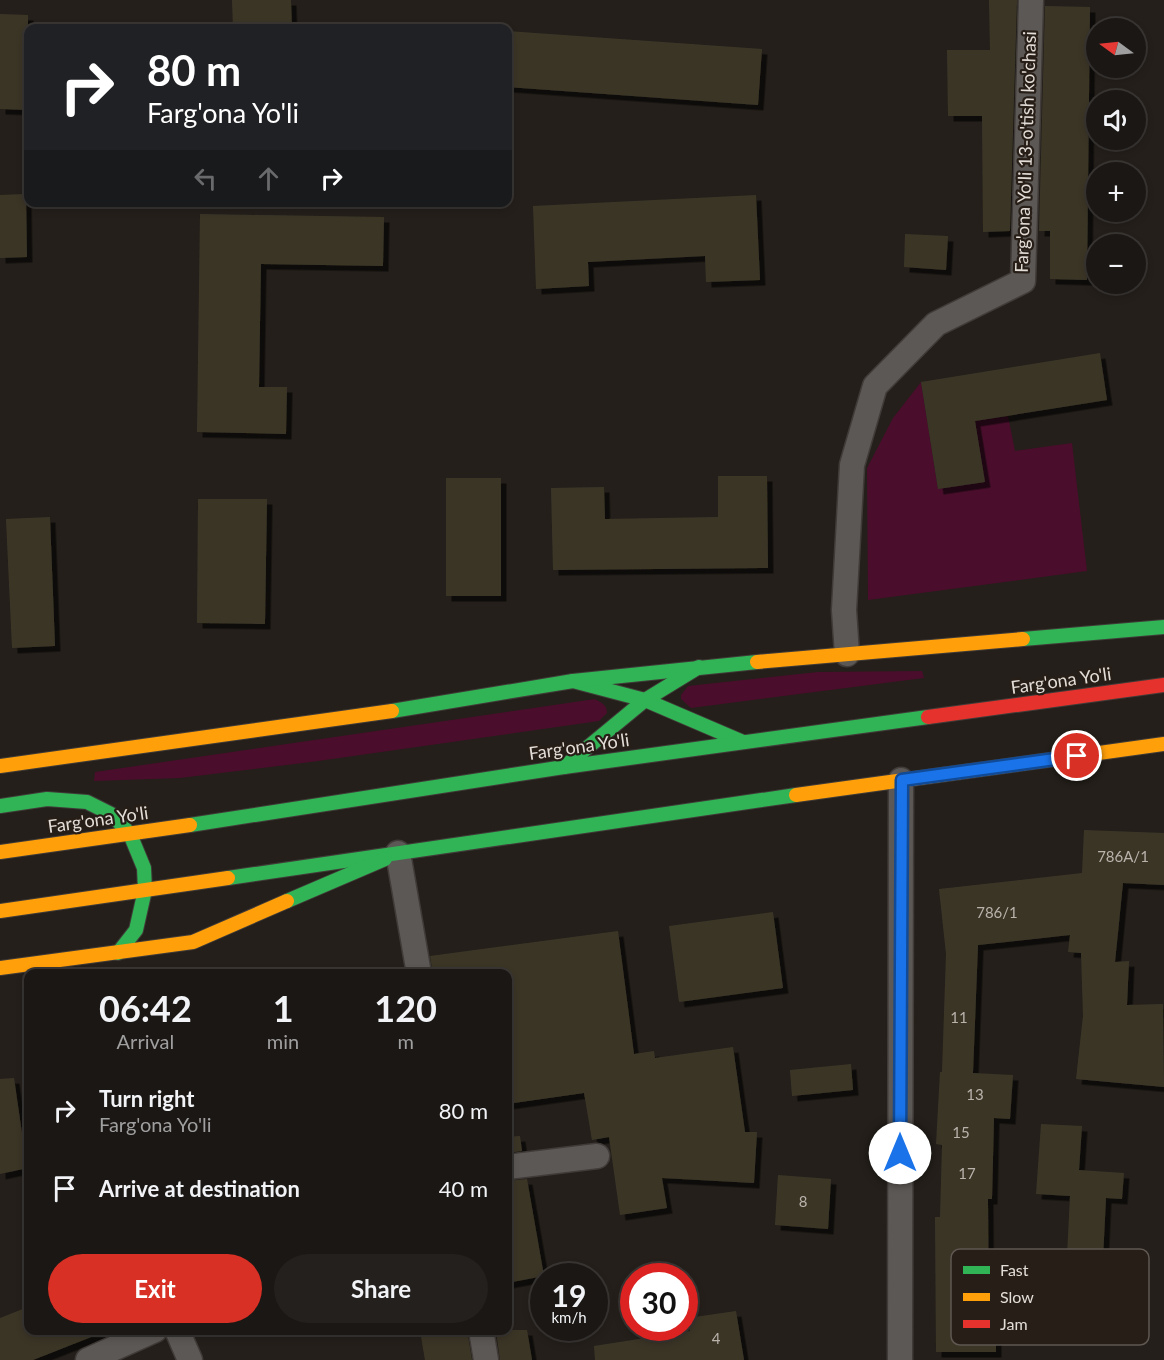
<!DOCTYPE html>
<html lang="en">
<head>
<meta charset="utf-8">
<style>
  body { margin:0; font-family:Lato,sans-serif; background:#24201d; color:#f1f3f6; height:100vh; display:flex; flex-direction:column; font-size:22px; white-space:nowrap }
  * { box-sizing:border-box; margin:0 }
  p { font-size:20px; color:#a09fa0 }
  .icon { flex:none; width:33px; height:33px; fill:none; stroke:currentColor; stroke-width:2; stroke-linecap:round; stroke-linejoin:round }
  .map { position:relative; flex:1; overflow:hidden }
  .sheet { position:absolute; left:24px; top:969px; width:488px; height:366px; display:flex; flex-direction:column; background:#1b1714; border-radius:12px; box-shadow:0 3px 9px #0003,0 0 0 2px #393634 }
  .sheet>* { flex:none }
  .hud { position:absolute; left:24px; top:24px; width:488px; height:183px; border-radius:12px; box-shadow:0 3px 9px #0003,0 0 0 2px #393634; background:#202124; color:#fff; overflow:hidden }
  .needle { width:39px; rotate:285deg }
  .tools { position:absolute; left:1086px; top:18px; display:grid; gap:12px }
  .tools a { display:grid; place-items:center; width:60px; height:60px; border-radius:50%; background:#1b1714; box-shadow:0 3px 9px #0003,0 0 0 2px #393634; font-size:30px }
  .speed { position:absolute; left:530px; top:1263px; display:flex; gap:12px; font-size:30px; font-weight:700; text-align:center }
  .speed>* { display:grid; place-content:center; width:78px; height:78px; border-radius:50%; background:#1b1714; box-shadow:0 3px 9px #0003,0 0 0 2px #393634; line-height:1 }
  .speed small { font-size:15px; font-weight:400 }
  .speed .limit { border:9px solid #d22; background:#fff; color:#111 }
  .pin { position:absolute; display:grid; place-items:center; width:51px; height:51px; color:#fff; margin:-26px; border:3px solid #fff; border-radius:50%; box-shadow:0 2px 6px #0007 }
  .me { position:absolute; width:66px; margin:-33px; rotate:0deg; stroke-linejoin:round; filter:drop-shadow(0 0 4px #0008) }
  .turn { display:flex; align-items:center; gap:21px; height:126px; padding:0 24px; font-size:27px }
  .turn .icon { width:78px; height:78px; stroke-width:2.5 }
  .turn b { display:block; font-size:42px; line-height:51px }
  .lanes { display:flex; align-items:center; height:57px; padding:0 24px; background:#0003; justify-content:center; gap:30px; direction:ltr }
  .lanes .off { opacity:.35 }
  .eta { display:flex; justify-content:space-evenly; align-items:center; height:102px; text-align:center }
  .eta b { font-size:36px; font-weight:700; line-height:42px }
  .action { display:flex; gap:12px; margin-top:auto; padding:12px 24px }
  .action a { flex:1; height:69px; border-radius:36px; background:#d93025; color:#fff; font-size:24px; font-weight:700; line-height:69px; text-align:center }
  .action a+a { background:#24201d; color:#f1f3f6 }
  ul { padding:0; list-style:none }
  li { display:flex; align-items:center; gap:18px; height:78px; padding:0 24px }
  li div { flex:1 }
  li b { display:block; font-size:22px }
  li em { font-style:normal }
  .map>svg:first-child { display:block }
  .green { fill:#4a0e2c }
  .building { fill:#3b3628; filter:url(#shadow) }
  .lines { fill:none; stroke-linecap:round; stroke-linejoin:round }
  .street-casing { stroke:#403b38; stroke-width:27 }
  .fast-casing { stroke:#403b38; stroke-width:16 }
  .slow-casing { stroke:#403b38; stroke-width:16 }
  .jam-casing { stroke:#403b38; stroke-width:16 }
  .street { stroke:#5c5855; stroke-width:24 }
  .fast { stroke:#30b455; stroke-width:14 }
  .slow { stroke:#ff9f0a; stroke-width:14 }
  .jam { stroke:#e5322d; stroke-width:14 }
  .route-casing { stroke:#114b97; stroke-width:15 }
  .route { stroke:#1a73e8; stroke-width:10 }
  .labels { text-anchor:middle; stroke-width:4.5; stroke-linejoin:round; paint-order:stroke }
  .number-label { font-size:15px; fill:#b9b3ac }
  .street-label { font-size:18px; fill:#e3ddd8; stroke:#271e17 }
  .key { fill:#271e17; stroke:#5f5751; stroke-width:1.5 }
  .key-label { font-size:16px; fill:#e3ddd8 }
</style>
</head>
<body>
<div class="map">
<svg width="1164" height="1360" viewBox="0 0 1164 1360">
  <defs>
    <filter id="shadow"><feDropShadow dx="5.5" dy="5.5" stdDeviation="0" flood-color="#0009"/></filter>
  </defs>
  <rect width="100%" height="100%" fill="#241f1a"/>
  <g class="green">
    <path d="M921,382L938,489L984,481L975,421L1008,416L1015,451L1072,443L1087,571L868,600L867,468L893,418Z"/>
    <path d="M922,671L924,678L691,708L681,699V695L688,686L818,672Z"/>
    <path d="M595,699C601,703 607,704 607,713L599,721L311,762L180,778L94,781L95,772Z"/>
  </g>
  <g class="building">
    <path d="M232,0H291L292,28H233Z"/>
    <path d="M989,0H1017L1010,231L983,232L982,116H948L947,50H990Z"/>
    <path d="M1045,6L1090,7L1087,280L1050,279V231H1039Z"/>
    <path d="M0,14L28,15V110L0,109Z"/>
    <path d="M507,31L762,49L758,105L507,87Z"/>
    <path d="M26,194L27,257L0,258V195Z"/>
    <path d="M756,195L760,280L706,282L705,256L588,262L589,286L536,289L533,206Z"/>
    <path d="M200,214L384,217L383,266L261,264L259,387H287L286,434L197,432Z"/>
    <path d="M905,234L948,236L946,270L904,267Z"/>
    <path d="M1100,353L1107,400L975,421L985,482L938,489L921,382Z"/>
    <path d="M718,476H767L768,568L553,570L551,488L604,487L605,519L718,517Z"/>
    <rect x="446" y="478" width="55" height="118"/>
    <path d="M198,499H267L265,624L197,623Z"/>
    <path d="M50,517L55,646L12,648L6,519Z"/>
    <path d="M1084,830L1164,833V885L1123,883L1115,962L1129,961L1127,1005L1163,1004L1164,1087L1076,1079L1083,1016L1081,953L1068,952L1070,935L978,945L973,1073L1013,1075L1010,1119L994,1118L992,1199H988L989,1326H996V1352H936L935,1217H940L942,1145L936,1144L940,1072H942L946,954L939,889L1082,873Z"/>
    <path d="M773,912L783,988L679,1002L669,926Z"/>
    <path d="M618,931L634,1054L654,1051L655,1058L733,1047L745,1132H757L754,1183L662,1178L667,1208L620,1215L609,1137L592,1140L584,1093L507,1104V974H433L430,956Z"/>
    <path d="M851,1064L853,1090L792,1096L790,1070Z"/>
    <path d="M14,1078L22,1133L28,1132V1168L0,1174V1079Z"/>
    <path d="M1041,1124L1082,1126L1079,1170L1124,1173L1122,1199L1106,1198L1102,1278L1066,1276L1070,1196L1036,1194Z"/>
    <path d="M520,1136L522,1151L507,1153V1137Z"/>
    <path d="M778,1175L831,1179L828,1229L775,1225Z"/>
    <path d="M527,1179L544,1276L507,1283V1181Z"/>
    <path d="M28,1307V1330L104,1332L33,1360H0V1318Z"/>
    <path d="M736,1311L744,1360H595L594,1346L690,1331L688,1318Z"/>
    <path d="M420,1330H467L472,1360H425Z"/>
    <path d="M496,1330H527L532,1360H500Z"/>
  </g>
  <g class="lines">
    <g class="street-casing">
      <g id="street">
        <path d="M847,654L844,610L852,465L875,386L936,324L1023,281L1031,0"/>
        <path d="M398,853L419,974"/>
        <path d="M507,1167L597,1156"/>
        <path d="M177,1330L190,1360"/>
        <path d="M481,1330L486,1360"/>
        <path d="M88,1360L155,1330"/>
        <path d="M900,1360L901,780"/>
      </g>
    </g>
    <g class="fast-casing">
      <g id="fast">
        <path d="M1023,639L1164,627"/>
        <path d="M573,681L645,700L743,742"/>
        <path d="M392,711L573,681L757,662"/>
        <path d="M564,767L645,700L699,667"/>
        <path d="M0,806L47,799L87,802L111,814L130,834L144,868L145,890L136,930L118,953"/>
        <path d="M190,825L564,767L928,717"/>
        <path d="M228,878L796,795"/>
        <path d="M287,901L385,859"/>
      </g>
    </g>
    <g class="slow-casing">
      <g id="slow">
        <path d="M757,662L1023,639"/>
        <path d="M0,766L392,711"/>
        <path d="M796,795L1164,744"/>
        <path d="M0,852L190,825"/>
        <path d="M0,911L228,878"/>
        <path d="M0,968L193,942L287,901"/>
      </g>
    </g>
    <g class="jam-casing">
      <path id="jam" d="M928,717L1164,685"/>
    </g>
    <use href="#street" class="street"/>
    <use href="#fast" class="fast"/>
    <use href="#slow" class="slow"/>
    <use href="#jam" class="jam"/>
  </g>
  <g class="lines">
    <g class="route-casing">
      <path id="route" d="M900,1153L902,780L1077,756"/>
    </g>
    <use href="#route" class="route"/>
  </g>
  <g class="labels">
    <g class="number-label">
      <text x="1123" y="862">786А/1</text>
      <text x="997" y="918">786/1</text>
      <text x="959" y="1023">11</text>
      <text x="975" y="1100">13</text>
      <text x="961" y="1138">15</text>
      <text x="967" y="1179">17</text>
      <text x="803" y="1207">8</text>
      <text x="716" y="1344">4</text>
    </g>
    <g class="street-label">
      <text transform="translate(1026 152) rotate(-88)" y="6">Farg'ona Yo'li 13-o'tish ko'chasi</text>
      <text transform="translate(1061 681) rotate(-8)" y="6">Farg'ona Yo'li</text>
      <text transform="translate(579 747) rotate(-8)" y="6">Farg'ona Yo'li</text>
      <text transform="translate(98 820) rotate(-8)" y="6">Farg'ona Yo'li</text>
    </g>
  </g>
  <rect x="951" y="1249" width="198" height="96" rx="9" class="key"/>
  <rect x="963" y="1266" width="27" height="8" fill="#30b455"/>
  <rect x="963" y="1293" width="27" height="8" fill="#ff9f0a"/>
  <rect x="963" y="1320" width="27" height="8" fill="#e5322d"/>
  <g class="key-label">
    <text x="1000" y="1276">Fast</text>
    <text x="1000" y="1303">Slow</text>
    <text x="1000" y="1330">Jam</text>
  </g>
</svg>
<div class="tools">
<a><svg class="needle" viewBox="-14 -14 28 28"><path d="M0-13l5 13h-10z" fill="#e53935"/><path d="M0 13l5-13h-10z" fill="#a09fa0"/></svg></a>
<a><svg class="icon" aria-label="sound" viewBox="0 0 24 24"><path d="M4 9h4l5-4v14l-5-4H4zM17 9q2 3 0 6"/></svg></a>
<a>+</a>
<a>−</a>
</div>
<div class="speed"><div>19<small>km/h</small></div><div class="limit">30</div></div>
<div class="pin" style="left:1077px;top:756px;background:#d93025"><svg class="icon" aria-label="arrive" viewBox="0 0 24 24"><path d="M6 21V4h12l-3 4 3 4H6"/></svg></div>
<svg class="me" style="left:900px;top:1153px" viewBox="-20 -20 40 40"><circle r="19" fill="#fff"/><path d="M0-13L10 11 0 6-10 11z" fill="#1a73e8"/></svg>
<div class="hud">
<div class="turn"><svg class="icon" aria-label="right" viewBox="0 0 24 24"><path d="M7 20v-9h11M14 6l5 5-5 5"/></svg><div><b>80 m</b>Farg'ona Yo'li</div></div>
<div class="lanes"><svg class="icon off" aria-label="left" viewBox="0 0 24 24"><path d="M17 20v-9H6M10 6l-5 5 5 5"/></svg><svg class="icon off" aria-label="ahead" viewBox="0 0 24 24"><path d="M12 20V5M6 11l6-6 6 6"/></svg><svg class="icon" aria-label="right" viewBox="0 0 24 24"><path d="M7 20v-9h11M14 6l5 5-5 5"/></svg></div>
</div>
<section class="sheet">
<div class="eta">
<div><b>06:42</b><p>Arrival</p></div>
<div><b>1</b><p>min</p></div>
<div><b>120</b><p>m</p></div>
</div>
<ul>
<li><svg class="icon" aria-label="right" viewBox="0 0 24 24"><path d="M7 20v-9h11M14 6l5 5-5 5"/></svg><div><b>Turn right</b><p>Farg'ona Yo'li</p></div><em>80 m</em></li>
<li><svg class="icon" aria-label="arrive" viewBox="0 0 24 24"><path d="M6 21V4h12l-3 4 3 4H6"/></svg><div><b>Arrive at destination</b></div><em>40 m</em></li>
</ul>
<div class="action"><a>Exit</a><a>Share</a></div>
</section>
</div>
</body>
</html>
